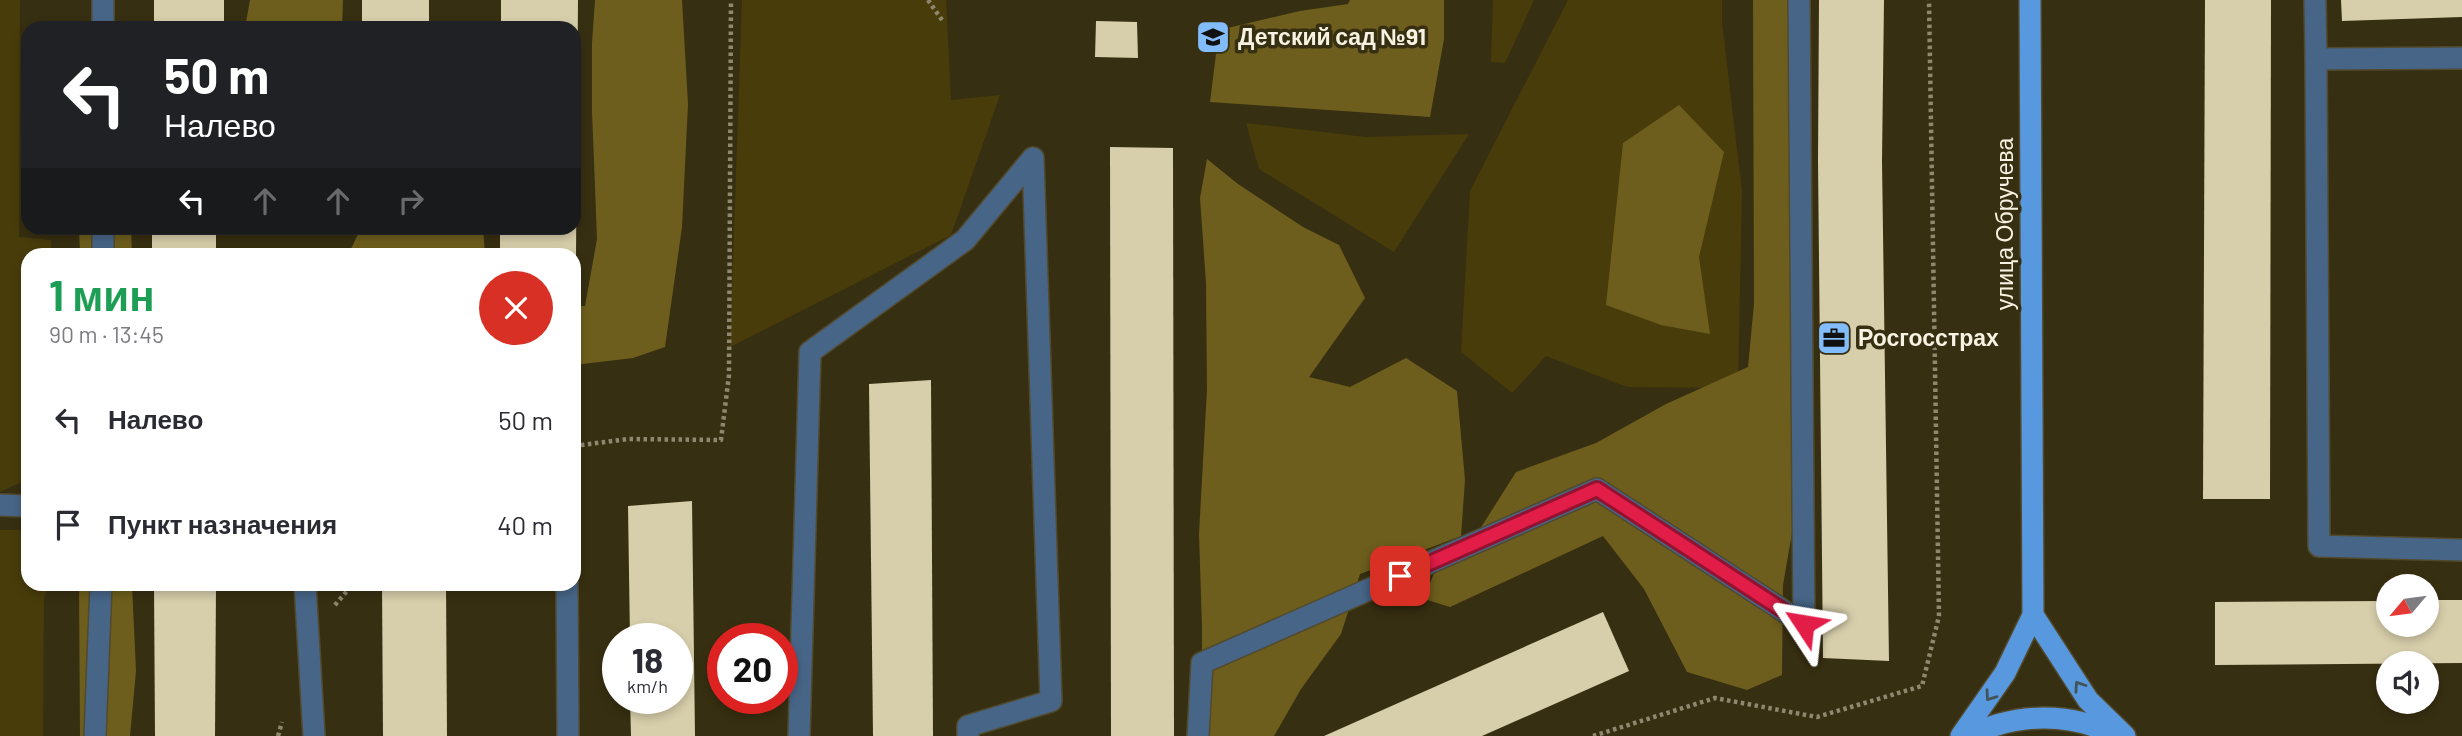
<!DOCTYPE html>
<html lang="ru">
<head>
<meta charset="utf-8">
<style>
  body { margin:0; font-family:Barlow,sans-serif; background:#f2f2f3; color:#2b2b33; height:100vh; display:flex; flex-direction:column; font-size:26px; white-space:nowrap }
  * { box-sizing:border-box; margin:0 }
  p { font-size:23px; color:#7c7c81 }
  .icon { flex:none; width:38px; height:38px; fill:none; stroke:currentColor; stroke-width:2; stroke-linecap:round; stroke-linejoin:round }
  .map { position:relative; flex:1; overflow:hidden }
  .side { position:absolute; left:21px; top:248px; width:560px; height:343px; display:flex; flex-direction:column; background:#fff; border-radius:21px; box-shadow:0 4px 10px #0003 }
  .side>* { flex:none }
  .guide { position:absolute; left:21px; top:21px; width:560px; height:214px; border-radius:21px; box-shadow:0 4px 10px #0003; background:#202124; color:#fff; overflow:hidden }
  .needle { width:46px; rotate:241deg }
  .tools { position:absolute; left:2376px; top:574px; display:grid; gap:14px }
  .tools a { display:grid; place-items:center; width:63px; height:63px; border-radius:50%; background:#fff; box-shadow:0 4px 10px #0003; font-size:35px }
  .speed { position:absolute; left:602px; top:623px; display:flex; gap:14px; font-size:35px; font-weight:700; text-align:center }
  .speed>* { display:grid; place-content:center; width:91px; height:91px; border-radius:50%; background:#fff; box-shadow:0 4px 10px #0003; line-height:1 }
  .speed small { font-size:18px; font-weight:400 }
  .speed .limit { border:10px solid #d22; background:#fff; color:#111 }
  .pin { position:absolute; display:grid; place-items:center; width:60px; height:60px; color:#fff; margin:-30px; border-radius:14px; box-shadow:0 4px 10px #0006 }
  .me { position:absolute; width:77px; margin:-38px; rotate:303deg; stroke-linejoin:round; filter:drop-shadow(0 0 5px #0008) }
  .turn { display:flex; align-items:center; gap:24px; height:147px; padding:0 28px; font-size:32px }
  .turn .icon { width:91px; height:91px; stroke-width:2.5 }
  .turn b { display:block; font-size:49px; line-height:60px }
  .lanes { display:flex; align-items:center; height:66px; padding:0 28px; background:#0003; justify-content:center; gap:35px; direction:ltr }
  .lanes .off { opacity:.35 }
  .round { display:grid; place-items:center; flex:none; width:74px; height:74px; border-radius:37px; background:#f2f2f3 }
  .headline { display:flex; align-items:center; justify-content:space-between; height:119px; padding:0 28px }
  h1 { font-size:42px; font-weight:700; line-height:52px; color:#1e9e55 }
  ul { padding:0; list-style:none }
  li { display:flex; align-items:center; gap:21px; height:105px; padding:0 28px }
  li div { flex:1 }
  li b { display:block; font-size:26px }
  li em { font-style:normal }
  .map>svg:first-child { display:block }
  .green { fill:#483c0a }
  .forest { fill:#6e5e1d }
  .building { fill:#d7ceab }
  .lines { fill:none; stroke-linecap:round; stroke-linejoin:round }
  .minor-casing { stroke:#524a2e; stroke-width:24 }
  .major-casing { stroke:#524a2e; stroke-width:24 }
  .path { stroke:#8f8870; stroke-width:4.5; stroke-dasharray:3.5 3.5; stroke-linecap:butt }
  .minor { stroke:#476587; stroke-width:21 }
  .major { stroke:#5898de; stroke-width:21 }
  .oneway { stroke:#435459 }
  .route-casing { stroke:#92132f; stroke-width:18 }
  .route { stroke:#e11d48; stroke-width:12 }
  .labels { text-anchor:middle; stroke-width:7; stroke-linejoin:round; paint-order:stroke }
  .poi-label { font-size:23px; font-weight:bold; fill:#f7f2e1; stroke:#372f11; text-anchor:start }
  .street-label { font-size:23px; fill:#f7f2e1; stroke:#372f11 }
</style>
</head>
<body>
<div class="map">
<svg width="2462" height="736" viewBox="0 0 2462 736">
  <rect width="100%" height="100%" fill="#372f11"/>
  <g class="green">
    <path d="M0,0H20L19,237L51,240V255L28,256V479L0,492Z"/>
    <path d="M742,0H946L951,100L1000,95L951,235L730,347Z"/>
    <path d="M1493,0H1534L1505,63L1491,62Z"/>
    <path d="M1568,0H1722V22L1742,191L1738,388L1627,387L1546,356L1512,393L1461,352L1470,191Z"/>
    <path d="M1246,123L1365,137L1469,134L1394,252L1259,169Z"/>
    <path d="M0,530H28V584L49,585L44,599L43,736H0Z"/>
  </g>
  <g class="forest">
    <path d="M250,0H343L342,28H245Z"/>
    <path d="M595,0H682L688,104L682,227L665,347L633,358L574,365V306H585L597,239L592,111V43Z"/>
    <path d="M1350,0H1444V39L1430,117L1210,102L1219,30L1300,11L1348,4Z"/>
    <path d="M1753,0H1806L1790,376L1802,427L1797,504L1783,585L1782,675L1747,690L1687,672L1644,589L1603,536L1450,607L1424,599L1434,573L1473,540L1516,472L1596,443L1666,404L1748,367L1754,304Z"/>
    <path d="M1679,105L1724,152L1699,257L1710,334L1661,325L1606,305L1623,143Z"/>
    <path d="M1207,159L1238,184L1303,227L1339,245L1365,298L1309,377L1350,387L1406,358L1457,391L1465,480L1461,536L1360,574L1341,634L1301,689L1274,736H1207L1202,733V627L1199,534L1207,389L1206,283L1200,198Z"/>
    <path d="M79,228H131L132,255H80Z"/>
    <path d="M361,228H483L485,255H353L349,253Z"/>
    <path d="M79,585H132L136,671L130,736H80Z"/>
  </g>
  <g class="building">
    <rect x="154" y="0" width="70" height="28"/>
    <rect x="362" y="0" width="67" height="28"/>
    <path d="M501,0H578L576,256H500V228H574V28H501Z"/>
    <path d="M1819,0H1884L1882,161L1889,661L1823,658L1818,160Z"/>
    <path d="M2205,0H2271L2270,499H2203Z"/>
    <path d="M2341,0H2462V17L2342,21Z"/>
    <path d="M1096,21L1137,22L1138,58L1095,57Z"/>
    <path d="M1110,147L1173,148L1174,736H1111Z"/>
    <rect x="152" y="228" width="64" height="28"/>
    <path d="M931,380L933,736H873L869,384Z"/>
    <path d="M692,501L695,736H631L630,698H677V639H630L628,506Z"/>
    <path d="M154,584H216L215,736H155Z"/>
    <path d="M382,584H446L447,736H383Z"/>
    <path d="M2427,600H2462V663L2215,665V602L2389,601V625H2427Z"/>
    <path d="M1603,612L1629,671L1482,736H1324Z"/>
  </g>
  <g class="lines">
    <g class="minor-casing">
      <g id="minor">
        <path d="M103,0V28"/>
        <path d="M1799,0L1804,624"/>
        <path d="M2315,0L2316,59L2462,58"/>
        <path d="M2316,59L2319,546L2462,550"/>
        <path d="M103,228V256"/>
        <path d="M0,505L28,506"/>
        <path d="M305,584L314,736"/>
        <path d="M567,584L568,736"/>
        <path d="M95,736L101,584"/>
        <path d="M799,736L810,352L965,240L1033,158L1051,701L968,726V736"/>
        <path d="M1198,736L1202,663L1597,489L1804,624"/>
      </g>
    </g>
    <g class="major-casing">
      <g id="major">
        <path d="M2033,615L2088,700L2125,736"/>
        <path d="M1961,736L2005,673L2033,615L2030,0"/>
        <path d="M1970,736C2014,713 2072,711 2115,736"/>
      </g>
    </g>
    <g class="path">
      <path d="M928,0L942,20"/>
      <path d="M574,446L628,439L721,440L729,375L731,0"/>
      <path d="M335,605L353,584"/>
      <path d="M278,736L282,722"/>
      <path d="M1593,736L1715,698L1817,717L1922,686L1939,616L1929,0"/>
    </g>
    <use href="#minor" class="minor"/>
    <use href="#major" class="major"/>
  </g>
  <defs><path id="oneway-chevron" d="M-2-3.5L2.5 0L-2 3.5" fill="none" stroke-width="1.6" stroke-linecap="round" stroke-linejoin="round" transform="scale(1.75)"/></defs>
  <g class="oneway">
    <use href="#oneway-chevron" transform="translate(2079 686) rotate(-124)"/>
    <use href="#oneway-chevron" transform="translate(1990 696) rotate(125)"/>
  </g>
  <g class="lines">
    <g class="route-casing">
      <path id="route" d="M1400,576L1597,489L1804,624"/>
    </g>
    <use href="#route" class="route"/>
  </g>
  <defs>
    <g id="school-square" transform="scale(1.75)"><rect x="-9" y="-9" width="18" height="18" rx="4" fill="#83bcfb" stroke="#372f11"/><path d="M0-5L7-2L0 1L-7-2ZM-4 1L0 2.5L4 1V4Q0 6-4 4Z" fill="#111"/></g>
    <g id="office-square" transform="scale(1.75)"><rect x="-9" y="-9" width="18" height="18" rx="4" fill="#83bcfb" stroke="#372f11"/><path d="M-6-3h4V-5.5h4V-3h4V5H-6ZM-1-4.5V-3h2v-1.5ZM-6 0V1H6V0Z" fill="#111"/></g>
  </defs>
  <g fill-rule="evenodd">
    <use href="#school-square" x="1213" y="37"/>
    <use href="#office-square" x="1834" y="338"/>
  </g>
  <g class="labels">
    <g class="poi-label">
      <text x="1238" y="45">Детский сад №91</text>
      <text x="1858" y="346">Росгосстрах</text>
    </g>
    <g class="street-label">
      <text transform="translate(2005 224) rotate(-90)" y="8">улица Обручева</text>
    </g>
  </g>
</svg>
<div class="tools">
<a><svg class="needle" viewBox="-14 -14 28 28"><path d="M0-13l5 13h-10z" fill="#e53935"/><path d="M0 13l5-13h-10z" fill="#7c7c81"/></svg></a>
<a><svg class="icon" aria-label="sound" viewBox="0 0 24 24"><path d="M4 9h4l5-4v14l-5-4H4zM17 9q2 3 0 6"/></svg></a>
</div>
<div class="speed"><div>18<small>km/h</small></div><div class="limit">20</div></div>
<div class="pin" style="left:1400px;top:576px;background:#d93025"><svg class="icon" aria-label="arrive" viewBox="0 0 24 24"><path d="M6 21V4h12l-3 4 3 4H6"/></svg></div>
<svg class="me" style="left:1804px;top:624px" viewBox="-20 -20 40 40"><path d="M0-17L14 15 0 8-14 15z" fill="#e11d48" stroke="#fff" stroke-width="4"/></svg>
<div class="guide">
<div class="turn"><svg class="icon" aria-label="left" viewBox="0 0 24 24"><path d="M17 20v-9H6M10 6l-5 5 5 5"/></svg><div><b>50 m</b>Налево</div></div>
<div class="lanes"><svg class="icon" aria-label="left" viewBox="0 0 24 24"><path d="M17 20v-9H6M10 6l-5 5 5 5"/></svg><svg class="icon off" aria-label="ahead" viewBox="0 0 24 24"><path d="M12 20V5M6 11l6-6 6 6"/></svg><svg class="icon off" aria-label="ahead" viewBox="0 0 24 24"><path d="M12 20V5M6 11l6-6 6 6"/></svg><svg class="icon off" aria-label="right" viewBox="0 0 24 24"><path d="M7 20v-9h11M14 6l5 5-5 5"/></svg></div>
</div>
<section class="side">
<div class="headline"><div><h1>1 мин</h1><p>90 m · 13:45</p></div><a class="round" style="background:#d93025;color:#fff"><svg class="icon" aria-label="close" viewBox="0 0 24 24"><path d="M6 6l12 12M18 6L6 18"/></svg></a></div>
<ul>
<li><svg class="icon" aria-label="left" viewBox="0 0 24 24"><path d="M17 20v-9H6M10 6l-5 5 5 5"/></svg><div><b>Налево</b></div><em>50 m</em></li>
<li><svg class="icon" aria-label="arrive" viewBox="0 0 24 24"><path d="M6 21V4h12l-3 4 3 4H6"/></svg><div><b>Пункт назначения</b></div><em>40 m</em></li>
</ul>
</section>
</div>
</body>
</html>
